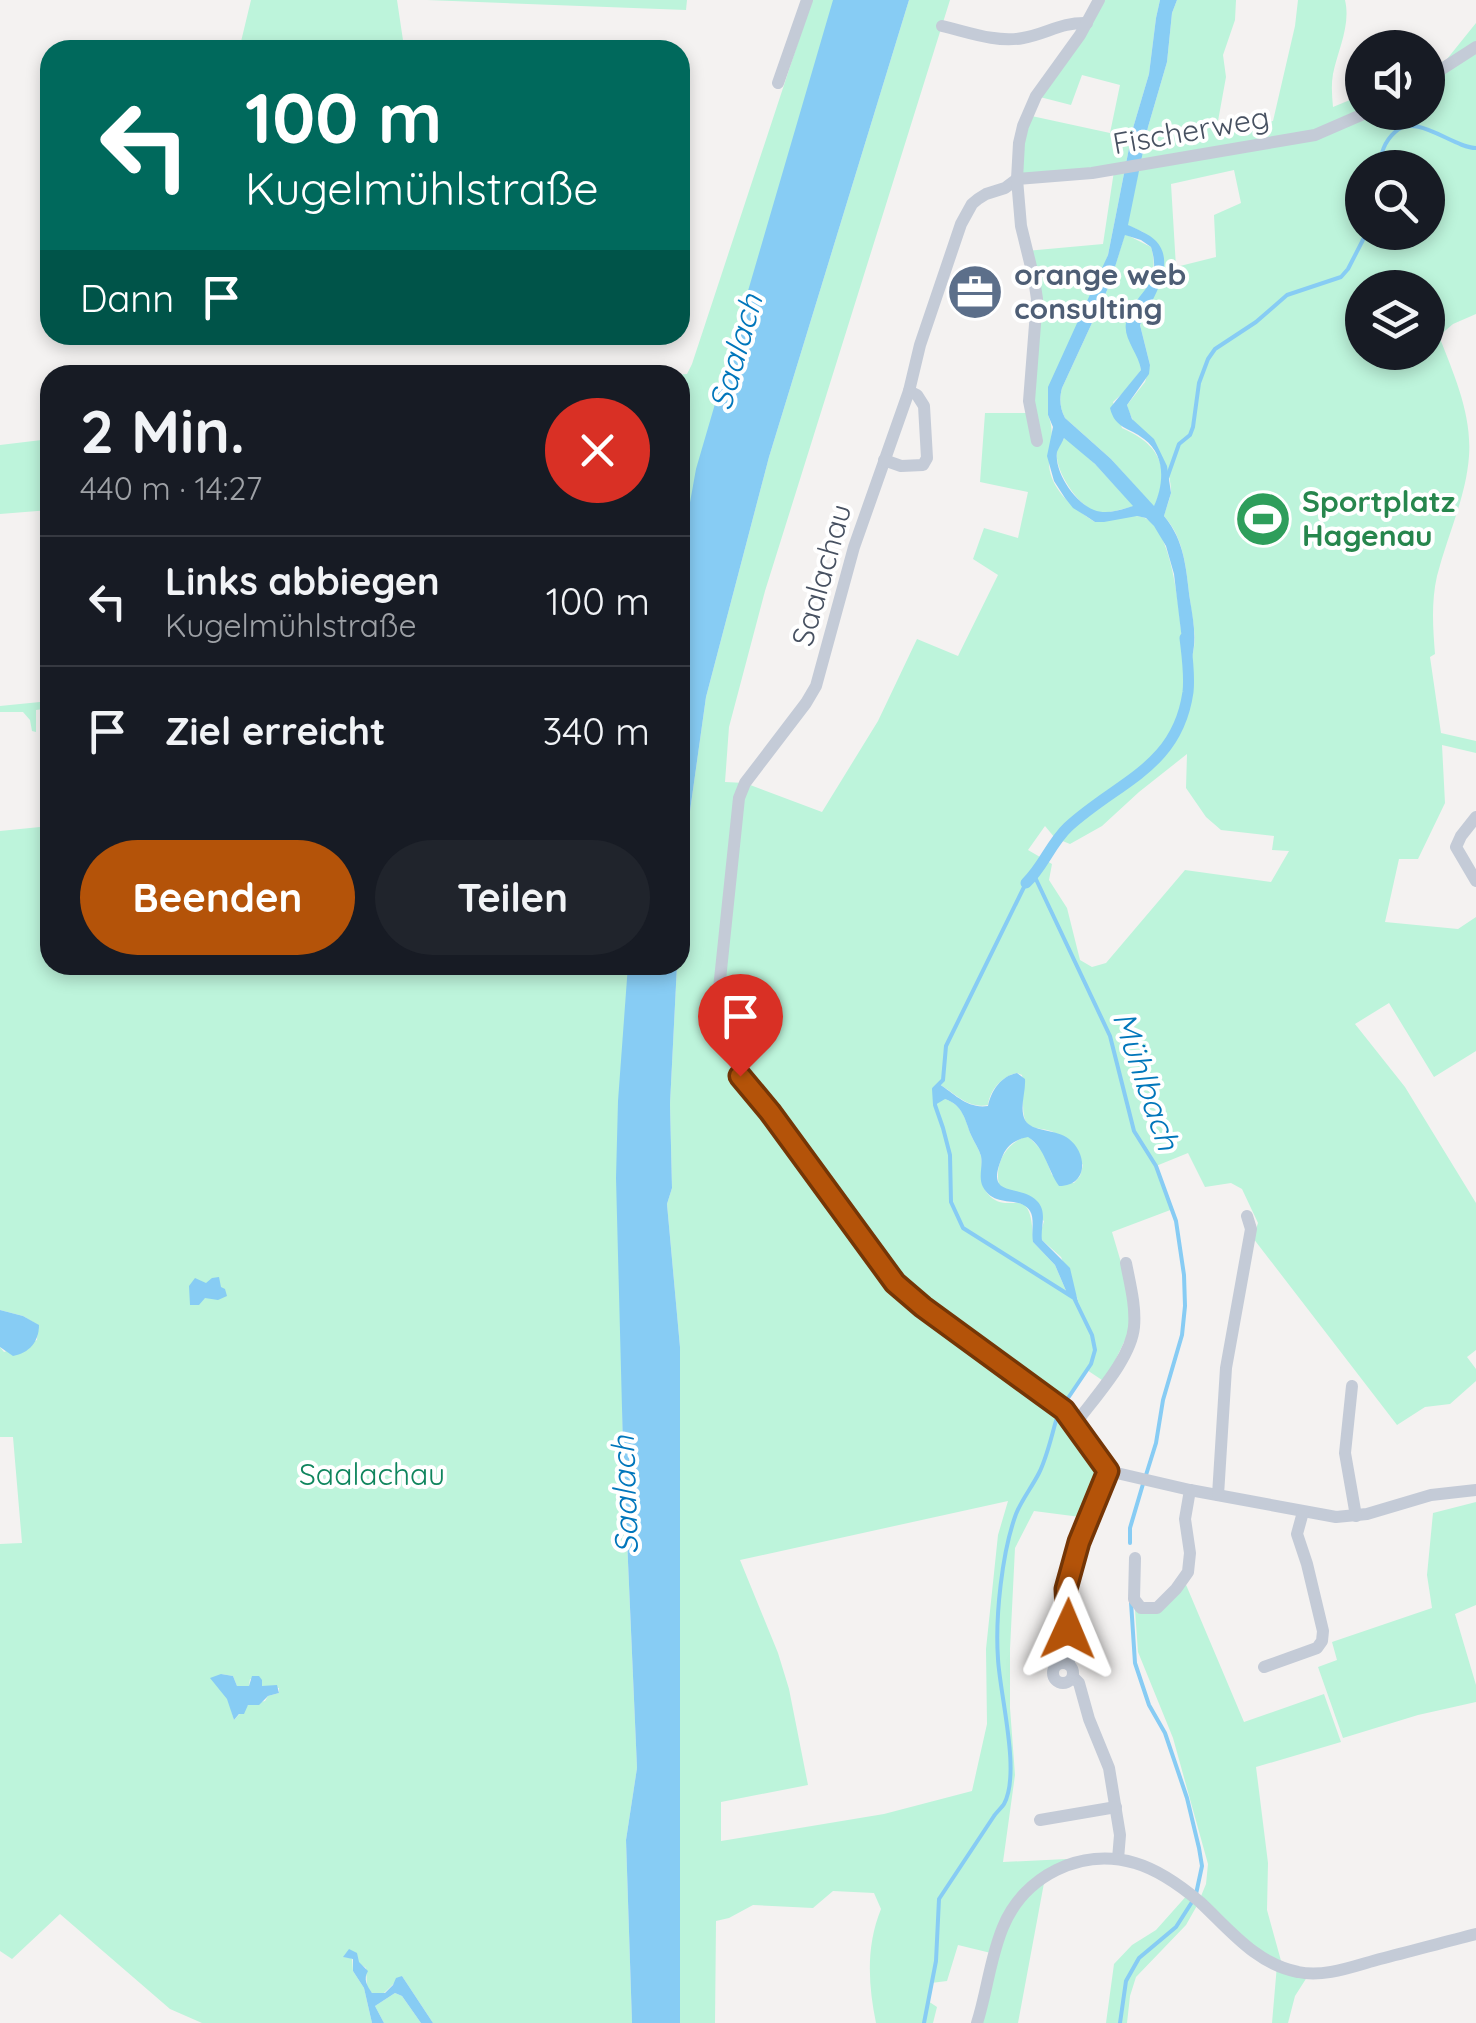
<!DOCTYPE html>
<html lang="de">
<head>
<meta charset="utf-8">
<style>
  body { margin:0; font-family:Quicksand,sans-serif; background:#20242c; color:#f1f3f6; height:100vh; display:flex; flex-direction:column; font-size:38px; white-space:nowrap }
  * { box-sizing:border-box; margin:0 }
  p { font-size:32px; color:#9ea1a6 }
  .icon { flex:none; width:55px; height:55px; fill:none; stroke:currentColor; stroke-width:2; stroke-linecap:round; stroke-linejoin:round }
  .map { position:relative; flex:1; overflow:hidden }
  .details { position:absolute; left:40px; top:365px; width:650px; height:610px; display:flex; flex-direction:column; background:#171b24; border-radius:30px; box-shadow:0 5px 15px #0003 }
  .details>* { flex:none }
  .guide { position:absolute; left:40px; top:40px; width:650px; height:305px; border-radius:30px; box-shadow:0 5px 15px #0003; background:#00695c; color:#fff; overflow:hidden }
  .fabs { position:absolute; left:1345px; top:30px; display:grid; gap:20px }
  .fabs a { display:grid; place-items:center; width:100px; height:100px; border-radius:50%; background:#171b24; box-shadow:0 5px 15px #0003; font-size:50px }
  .pin { position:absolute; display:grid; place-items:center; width:85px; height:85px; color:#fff; margin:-102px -42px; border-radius:50% 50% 50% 0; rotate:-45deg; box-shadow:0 0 10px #0007 }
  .pin .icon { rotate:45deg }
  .me { position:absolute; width:110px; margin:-55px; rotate:1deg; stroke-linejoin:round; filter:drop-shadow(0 0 8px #0008) }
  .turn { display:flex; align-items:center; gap:35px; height:210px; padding:0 40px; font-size:45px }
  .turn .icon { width:130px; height:130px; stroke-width:2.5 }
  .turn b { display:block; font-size:70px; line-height:85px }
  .then { display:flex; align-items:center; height:95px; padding:0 40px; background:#0003; gap:20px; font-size:38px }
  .round { display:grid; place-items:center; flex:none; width:105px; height:105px; border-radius:52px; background:#20242c }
  .headline { display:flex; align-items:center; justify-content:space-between; height:170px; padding:0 40px }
  h1 { font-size:60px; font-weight:700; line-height:75px }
  .primary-button { display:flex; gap:20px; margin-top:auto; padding:20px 40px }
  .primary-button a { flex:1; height:115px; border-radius:60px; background:#b45309; color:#fff; font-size:40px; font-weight:700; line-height:115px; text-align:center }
  .primary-button a+a { background:#20242c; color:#f1f3f6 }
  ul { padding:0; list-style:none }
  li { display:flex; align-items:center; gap:30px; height:130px; padding:0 40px; border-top:2px solid #363941 }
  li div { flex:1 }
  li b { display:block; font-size:38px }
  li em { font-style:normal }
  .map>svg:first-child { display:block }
  .green { fill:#bdf4db; fill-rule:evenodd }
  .water { fill:#87ccf4; fill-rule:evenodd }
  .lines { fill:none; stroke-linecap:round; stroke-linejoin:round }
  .stream { stroke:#87ccf4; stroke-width:4 }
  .canal { stroke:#87ccf4; stroke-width:11 }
  .minor { stroke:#c4cbd7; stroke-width:12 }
  .route-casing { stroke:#753606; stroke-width:25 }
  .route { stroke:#b45309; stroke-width:18 }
  .labels { text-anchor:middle; stroke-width:8; stroke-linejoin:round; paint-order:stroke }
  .street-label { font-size:30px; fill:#475161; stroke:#fff }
  .service-label { font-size:30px; font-weight:bold; fill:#4e5e75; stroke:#fff; text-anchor:start }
  .leisure-label { font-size:30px; font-weight:bold; fill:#27864d; stroke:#fff; text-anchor:start }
  .park-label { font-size:30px; fill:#0f855d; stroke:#fff }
  .water-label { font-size:32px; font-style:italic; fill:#0076bb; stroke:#fff }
</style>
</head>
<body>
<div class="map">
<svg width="1476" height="2023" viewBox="0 0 1476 2023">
  <rect width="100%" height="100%" fill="#f4f2f1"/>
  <g class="green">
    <path d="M251,0H397L404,47L541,50H239Z"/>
    <path d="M427,0H687L686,10Z"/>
    <path d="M812,0H835L680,580V375H674L687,374L692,364Z"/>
    <path d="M909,0H950L765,591L729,727L725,782L745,783L822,812L878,721L917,639L958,656L998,575L973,559L984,528L1018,538L1028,492L980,482L985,413H1030L1037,299L1026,251L1103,244L1114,171L1017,179L1027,115L1110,133L1120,85L1082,75L1071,105L1036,96L1099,0H1160L1156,18L1149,74L1133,128L1108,255L1048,415C1055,431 1050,444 1049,461C1048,488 1074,509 1095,522C1110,522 1128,513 1142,517C1174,526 1180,619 1183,648L1192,656C1198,638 1192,619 1190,600C1186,570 1185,539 1164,516C1166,508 1170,499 1171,492C1172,455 1135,438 1127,405L1145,382L1150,365L1140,325L1164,260L1143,232L1127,225L1148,127L1167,62L1172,13L1177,0H1236L1235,20L1223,55L1226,77L1216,132L1273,121L1295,26L1298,0H1345C1351,25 1338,50 1333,74C1331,85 1332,96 1333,107L1362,95V112H1428V71L1447,59L1476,23V314L1453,324L1439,336C1454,375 1472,414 1469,456C1466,498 1447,536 1437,576C1431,602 1433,629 1435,654L1430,657L1441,733L1476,741V753L1442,745L1445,803L1418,859H1399L1385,922L1458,929L1476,917V1051L1434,1077L1389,1003L1355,1024L1405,1087L1476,1203V1350L1467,1357L1476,1369V1381L1450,1404L1425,1407L1397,1425L1253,1238L1258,1223L1242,1189L1231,1183L1205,1187L1188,1153L1156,1166L1173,1209L1112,1232L1133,1303L1135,1319L1105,1382L1087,1370L1058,1413L1070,1415L1108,1471L1088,1518L1034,1511L1015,1548L1010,1649V1708L1015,1775L1003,1862L1067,1859L1071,1864L1044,1883L1018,2023H977L995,1954L958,1945L947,1981L931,1983L928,2001L937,2007L933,2023H876C868,1984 866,1946 881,1909L874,1893L833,1891L813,1908L753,1905L729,1918L716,1921L715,2023H680V1347L667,1204L672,1188L670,1104L677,965H680L683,861L706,697L769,457ZM1362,168H1428V232H1362ZM1234,170L1241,203L1214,215L1216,257L1176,267L1171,184ZM1362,288H1428V352H1362ZM1187,754L1186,788L1206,817L1221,830L1274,836L1272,850L1289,851L1271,882L1185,870L1106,963L1092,967L1080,960L1067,908L1049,880L1052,864L1028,850L1045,826L1055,838L1070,844L1102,826L1139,792ZM1017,1073L1022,1075C1025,1088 1020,1115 1027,1123C1033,1131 1048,1127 1056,1134C1066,1143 1074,1155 1083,1165L1080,1176L1074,1183L1052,1175L1043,1152L1028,1136C1007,1142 994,1163 999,1185L1044,1221L1040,1235L1042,1240L1061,1257L1078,1300L1067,1293L1055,1265L1033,1242C1032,1177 1009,1219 988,1194C979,1183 983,1169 981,1156C979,1149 974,1142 971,1135C965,1119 963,1105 945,1099L939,1084C956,1094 968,1109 988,1105C990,1090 1002,1076 1017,1073ZM1008,1501L998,1535L986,1649L987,1724L972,1791L884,1814L721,1841V1802L808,1785L789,1689L778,1653L740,1560Z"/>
    <path d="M1125,234L1151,247C1159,274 1148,289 1131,311L1141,370L1126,390L1113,402L1122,428C1159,444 1172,468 1154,507L1111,459L1065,418C1060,408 1059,399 1062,388L1109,286Z"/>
    <path d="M1065,437L1095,464L1134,506C1122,509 1107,515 1094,511C1077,504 1054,470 1057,451C1057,449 1063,440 1065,437Z"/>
    <path d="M50,439V510L0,514V445Z"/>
    <path d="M50,701V708L36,710V732L32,731L30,720L23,712H0V706Z"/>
    <path d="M50,826V965H629L621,1321L623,1447L637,1768L626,1840L632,2023H433L402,1976L384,1993H372L367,1987L366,1968L346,1955L344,1957L352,1958L353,1971L364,1988L372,2023H202L170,2009L60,1914L12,1959L0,1951V1544L22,1543L13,1437H0V1347L4,1352L37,1340L38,1325L23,1316L0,1310V831ZM221,1674L233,1676L237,1686H249L250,1679L262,1686L279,1688V1693L268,1696L265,1701L248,1705L234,1720Z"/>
    <path d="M1476,1502V1605L1455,1614L1476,1685V1702L1418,1715L1343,1738L1318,1667L1337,1660L1332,1642L1432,1608L1427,1575L1433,1513Z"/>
    <path d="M1184,1580L1244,1722L1324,1694L1341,1742L1256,1767L1268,1863L1267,1910L1283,1968L1309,1974L1295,1996L1288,2023H1272L1277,1965L1199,1902L1186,1925L1136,1977L1130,1996L1127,2023H1106L1114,1964L1132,1945L1156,1930L1189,1893L1199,1901L1206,1884L1208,1864L1173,1738L1138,1652L1135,1610L1151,1609Z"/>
    <path d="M395,1993L402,1996L421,2023H384L375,2006Z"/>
  </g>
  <g class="water">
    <path d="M833,0H909L769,457L706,697L683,861L680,917V558L696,469Z"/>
    <path d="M1160,0H1177L1172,13L1167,62L1148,127L1128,225C1137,229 1149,234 1156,241C1178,264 1150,303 1140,325L1150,365L1149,374L1127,405L1132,419L1154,439L1167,466L1171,493L1164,516C1185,541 1186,569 1190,600C1193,619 1197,638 1192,657L1183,648L1174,574L1166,546L1154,526L1146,518L1137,516L1104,522H1095L1086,516L1073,508L1065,498L1054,481L1047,456L1053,427L1048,415V387L1108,255L1133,128L1149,74L1156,18ZM1125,235L1141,240L1151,247C1164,289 1133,291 1126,323C1123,339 1139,354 1141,370L1110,408C1115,429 1129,427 1144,439C1166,455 1164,484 1154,506L1111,459L1065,418C1060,408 1059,399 1062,388L1109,286ZM1064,438L1095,464L1133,506C1121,510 1106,515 1094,510C1075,503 1054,472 1057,452C1058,449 1063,441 1064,438Z"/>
    <path d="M628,965H677L670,1104L672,1188L667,1204L680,1347V2023H632L626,1840L637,1768L623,1447L616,1178L618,1101Z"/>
    <path d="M1017,1073L1025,1079C1026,1092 1019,1108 1025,1120C1031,1132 1057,1129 1069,1139C1088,1154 1088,1186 1059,1186C1047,1169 1046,1149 1028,1137C1017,1139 1008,1144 1003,1155C983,1201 1018,1182 1037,1201C1048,1212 1040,1228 1042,1240L1070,1268L1078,1302L1067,1293L1055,1265L1033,1242C1031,1232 1035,1219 1030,1211C1020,1195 995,1209 983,1187C978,1177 983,1167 981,1156C979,1149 974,1142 971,1135C965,1120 963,1105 945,1099L935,1105L934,1089L939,1084C955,1094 967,1109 988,1106C991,1091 1001,1076 1017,1073Z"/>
    <path d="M219,1277L221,1287L225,1289L227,1296L218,1300L205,1298L199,1305H190L189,1286L195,1278L206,1283L212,1278Z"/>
    <path d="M0,1310L23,1316L39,1325C39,1342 29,1353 13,1356L0,1347Z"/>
    <path d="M221,1674L233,1676L237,1686H249L252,1676H259L262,1680V1686L277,1685L279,1693L268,1696L259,1705H248L244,1714H239L234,1720L227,1699L210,1678Z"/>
    <path d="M349,1949L357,1953L359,1962L368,1971C363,1979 367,1986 372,1993H385L393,1985L396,1978L402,1976L433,2023H421L402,1996L395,1993L375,2006L384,2023H372L364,1988L353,1971V1959L343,1957Z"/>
  </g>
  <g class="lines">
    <g class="stream">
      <path d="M1379,168C1381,153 1384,142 1395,132C1416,112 1453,148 1476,148"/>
      <path d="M1167,478L1179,444L1190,435L1193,427L1199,383L1208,359L1215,349L1256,322L1287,295L1341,277L1348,269L1367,232"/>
      <path d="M1034,875L1110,1036L1134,1131L1156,1166L1176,1221L1184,1275L1185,1306L1182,1335L1163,1400L1156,1443L1146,1475"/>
      <path d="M1026,883L946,1046L943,1080L934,1089L935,1105L943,1128L950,1155L951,1202L963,1228L1074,1298L1092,1335L1095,1350L1091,1364L1064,1404"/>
      <path d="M1130,1543V1528L1143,1484"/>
      <path d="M1131,1602L1135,1663L1149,1705L1165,1733L1187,1798L1199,1848L1202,1866L1196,1894"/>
      <path d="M924,2023L936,1961L939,1899L994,1816C995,1814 1003,1806 1004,1804C1021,1773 1000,1696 998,1659C995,1617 1002,1552 1016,1514C1022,1499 1032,1487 1039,1473C1048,1455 1052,1433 1058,1414"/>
      <path d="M1120,2023L1126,1981L1139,1958L1176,1927L1192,1902"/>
    </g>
    <path class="canal" d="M1026,883C1043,867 1051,843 1068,827C1118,781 1177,768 1188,692C1190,675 1187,655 1185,638"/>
    <g class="minor">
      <path d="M942,26C968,32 996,43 1023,38C1047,34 1061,22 1087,23"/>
      <path d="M1428,78L1476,47"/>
      <path d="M778,83L807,0"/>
      <path d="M1017,179L1005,188L986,194L978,199L972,204L961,224L920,345L909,391L854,547L816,686L806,703L745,783L739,798L717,1008L721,1034L740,1075L770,1112L895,1283L923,1307L1064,1410L1108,1471L1190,1490L1336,1517L1367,1514L1431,1495L1476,1490"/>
      <path d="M1017,179L1092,173L1315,135L1368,112"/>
      <path d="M1037,441L1029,401L1037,299L1034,279L1021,226L1017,179L1019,143L1023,126L1036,96L1080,35L1099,0"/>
      <path d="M884,460L901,466L923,465L927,458L924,406L917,395L909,391"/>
      <path d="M1476,817L1461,836L1456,847L1476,881"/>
      <path d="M1352,1386L1345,1453L1356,1516"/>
      <path d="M1076,1423C1094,1398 1131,1359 1134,1327C1136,1306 1130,1284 1126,1263"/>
      <path d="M1218,1495L1226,1368L1251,1229L1247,1216"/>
      <path d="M1135,1558L1134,1599L1141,1608H1157L1176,1589L1188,1572L1190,1553L1185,1519L1190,1490"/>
      <circle cx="1063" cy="1673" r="10"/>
      <path d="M1068,1664C1077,1641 1062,1616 1066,1592C1072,1550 1091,1509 1108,1471"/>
      <path d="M1264,1667L1317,1648L1322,1641L1323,1631L1307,1564L1297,1534L1303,1512"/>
      <path d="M1073,1677L1079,1683L1089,1719L1109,1768L1120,1835L1118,1859"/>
      <path d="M1040,1820L1116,1807"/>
      <path d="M977,2023C987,1992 990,1958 1003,1927C1024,1876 1081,1847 1135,1863C1159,1870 1181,1886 1200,1902C1229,1929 1256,1964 1298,1972C1324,1978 1354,1966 1380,1959C1412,1951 1444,1942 1476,1934"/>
    </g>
  </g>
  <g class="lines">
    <g class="route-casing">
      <path id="route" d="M740,1076L770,1112L895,1283L923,1307L1064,1410L1108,1471L1079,1542L1066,1589L1068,1629"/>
    </g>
    <use href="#route" class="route"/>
  </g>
  <defs>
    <g id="office-disc" transform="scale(2.875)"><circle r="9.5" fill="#5c6f8a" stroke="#fff"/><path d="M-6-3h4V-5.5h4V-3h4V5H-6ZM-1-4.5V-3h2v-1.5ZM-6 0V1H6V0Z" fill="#fff"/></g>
    <g id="stadium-disc" transform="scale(2.875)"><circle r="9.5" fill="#2e9e5b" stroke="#fff"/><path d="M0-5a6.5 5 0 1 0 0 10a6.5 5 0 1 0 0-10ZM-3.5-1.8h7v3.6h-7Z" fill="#fff"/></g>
  </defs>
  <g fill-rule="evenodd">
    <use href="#office-disc" x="975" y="292"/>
    <use href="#stadium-disc" x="1263" y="519"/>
  </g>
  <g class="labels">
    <g class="street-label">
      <text transform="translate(1191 131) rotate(-10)" y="10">Fischerweg</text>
      <text transform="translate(822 575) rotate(-74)" y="10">Saalachau</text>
    </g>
    <g class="service-label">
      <text x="1014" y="285">orange web<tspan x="1014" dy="34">consulting</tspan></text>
    </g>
    <g class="leisure-label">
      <text x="1302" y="512">Sportplatz<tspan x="1302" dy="34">Hagenau</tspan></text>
    </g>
    <g class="park-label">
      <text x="372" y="1485">Saalachau</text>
    </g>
    <g class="water-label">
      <text transform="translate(736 352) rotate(-74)" y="11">Saalach</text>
      <text transform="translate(1146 1081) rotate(71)" y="11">Mühlbach</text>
      <text transform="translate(625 1495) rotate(-92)" y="11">Saalach</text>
    </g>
  </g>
</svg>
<div class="fabs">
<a><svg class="icon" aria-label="sound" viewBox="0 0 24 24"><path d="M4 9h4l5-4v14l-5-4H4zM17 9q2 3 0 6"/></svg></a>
<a><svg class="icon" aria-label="search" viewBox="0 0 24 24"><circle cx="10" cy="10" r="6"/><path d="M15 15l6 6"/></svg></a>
<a><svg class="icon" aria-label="layers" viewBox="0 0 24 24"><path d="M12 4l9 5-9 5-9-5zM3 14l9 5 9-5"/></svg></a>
</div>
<div class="pin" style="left:740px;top:1076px;background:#d93025"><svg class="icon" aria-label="arrive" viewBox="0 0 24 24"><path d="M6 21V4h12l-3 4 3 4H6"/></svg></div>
<svg class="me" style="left:1068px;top:1629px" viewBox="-20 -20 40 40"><path d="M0-17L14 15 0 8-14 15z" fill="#b45309" stroke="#fff" stroke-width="4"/></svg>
<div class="guide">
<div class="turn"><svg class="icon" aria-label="left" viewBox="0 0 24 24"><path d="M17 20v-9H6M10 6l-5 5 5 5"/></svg><div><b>100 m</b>Kugelmühlstraße</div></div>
<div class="then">Dann<svg class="icon" aria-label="arrive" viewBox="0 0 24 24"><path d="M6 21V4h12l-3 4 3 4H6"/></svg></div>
</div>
<section class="details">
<div class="headline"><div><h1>2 Min.</h1><p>440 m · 14:27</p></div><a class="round" style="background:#d93025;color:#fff"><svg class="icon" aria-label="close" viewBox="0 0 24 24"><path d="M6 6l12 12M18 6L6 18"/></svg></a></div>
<ul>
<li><svg class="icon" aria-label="left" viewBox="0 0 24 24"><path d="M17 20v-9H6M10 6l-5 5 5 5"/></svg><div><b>Links abbiegen</b><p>Kugelmühlstraße</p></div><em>100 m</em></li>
<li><svg class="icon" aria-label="arrive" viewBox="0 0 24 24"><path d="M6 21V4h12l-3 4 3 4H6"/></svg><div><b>Ziel erreicht</b></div><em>340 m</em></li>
</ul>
<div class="primary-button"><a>Beenden</a><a>Teilen</a></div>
</section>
</div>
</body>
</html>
